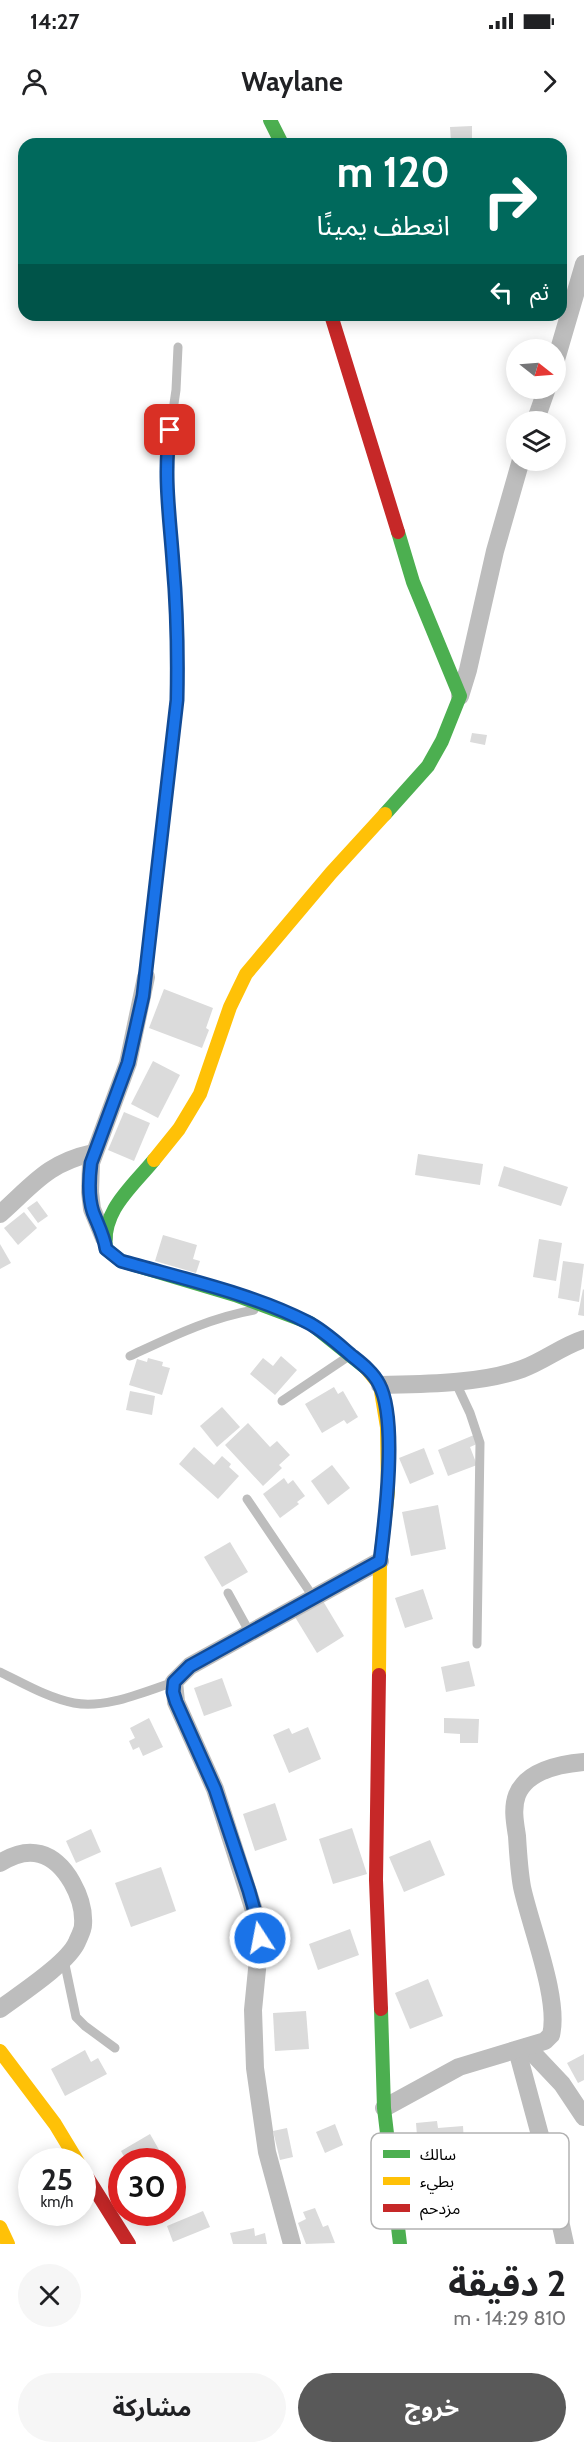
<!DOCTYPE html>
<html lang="ar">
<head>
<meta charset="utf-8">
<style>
  body { margin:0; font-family:Cabin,"Noto Sans Arabic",sans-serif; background:#f6f6f6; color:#202124; direction:rtl; height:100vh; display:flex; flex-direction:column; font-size:22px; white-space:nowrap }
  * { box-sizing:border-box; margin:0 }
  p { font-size:20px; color:#757577 }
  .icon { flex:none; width:33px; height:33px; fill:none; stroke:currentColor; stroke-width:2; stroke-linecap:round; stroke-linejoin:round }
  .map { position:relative; height:2124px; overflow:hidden; direction:ltr }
  .drawer { display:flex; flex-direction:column; background:#fff; flex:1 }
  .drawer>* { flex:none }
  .banner { position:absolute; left:18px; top:18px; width:549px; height:183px; border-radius:18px; box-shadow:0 3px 15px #0003; direction:rtl; background:#00695c; color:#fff; overflow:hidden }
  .needle { width:39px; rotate:107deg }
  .fabs { position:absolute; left:506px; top:219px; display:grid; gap:12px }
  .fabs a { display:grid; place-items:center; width:60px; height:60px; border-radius:50%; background:#fff; box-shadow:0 3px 15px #0003; font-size:30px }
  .speed { position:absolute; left:18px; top:2028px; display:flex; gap:12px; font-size:30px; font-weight:700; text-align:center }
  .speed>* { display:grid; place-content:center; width:78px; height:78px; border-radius:50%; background:#fff; box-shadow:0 3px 15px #0003; line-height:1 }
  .speed small { font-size:15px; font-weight:400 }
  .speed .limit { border:9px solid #d22; background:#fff; color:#111 }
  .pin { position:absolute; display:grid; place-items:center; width:51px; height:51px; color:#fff; margin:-26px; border-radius:12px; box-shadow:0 3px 9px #0006 }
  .me { position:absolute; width:66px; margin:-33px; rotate:349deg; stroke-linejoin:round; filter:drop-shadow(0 0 4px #0008) }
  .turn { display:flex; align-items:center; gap:21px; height:126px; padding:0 18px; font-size:27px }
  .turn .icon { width:78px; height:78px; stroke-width:2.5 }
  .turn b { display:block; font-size:42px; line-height:51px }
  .then { display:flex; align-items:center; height:57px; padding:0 18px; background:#0003; gap:12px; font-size:22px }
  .round { display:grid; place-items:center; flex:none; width:63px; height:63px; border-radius:32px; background:#f6f6f6 }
  .overview { display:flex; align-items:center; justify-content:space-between; height:102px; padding:0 18px }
  h1 { font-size:36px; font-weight:700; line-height:45px }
  .action { display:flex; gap:12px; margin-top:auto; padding:12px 18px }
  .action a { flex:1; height:69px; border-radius:36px; background:#595959; color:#fff; font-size:24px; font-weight:700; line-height:69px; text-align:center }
  .action a+a { background:#f6f6f6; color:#202124 }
  .status { display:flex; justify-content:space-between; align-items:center; height:42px; padding:0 30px; background:#fff; direction:ltr }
  .status svg { height:16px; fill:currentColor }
  header { display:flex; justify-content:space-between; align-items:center; height:78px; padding:0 18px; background:#fff; font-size:27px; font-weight:700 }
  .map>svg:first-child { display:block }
  .building { fill:#dbdbdb }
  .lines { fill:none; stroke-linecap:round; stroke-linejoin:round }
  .lane { stroke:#bdbdbd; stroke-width:9 }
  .street { stroke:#bdbdbd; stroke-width:18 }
  .fast { stroke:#4caf50; stroke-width:14 }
  .slow { stroke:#ffc107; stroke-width:14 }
  .jam { stroke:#c62828; stroke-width:14 }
  .route-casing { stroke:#114b97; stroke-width:15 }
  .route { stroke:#1a73e8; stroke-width:10 }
  .key { fill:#fff; stroke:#b2b2b2; stroke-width:1.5 }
  .key-label { font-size:16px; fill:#000 }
</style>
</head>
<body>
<div class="status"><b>14:27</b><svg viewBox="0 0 49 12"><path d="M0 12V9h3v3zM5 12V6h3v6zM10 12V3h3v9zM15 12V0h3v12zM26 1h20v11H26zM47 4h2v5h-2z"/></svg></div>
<header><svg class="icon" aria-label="forward" viewBox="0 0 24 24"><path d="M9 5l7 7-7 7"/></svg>Waylane<svg class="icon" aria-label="person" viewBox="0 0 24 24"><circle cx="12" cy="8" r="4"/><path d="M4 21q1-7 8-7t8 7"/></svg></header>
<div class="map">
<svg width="584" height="2124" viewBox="0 0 584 2124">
  <rect width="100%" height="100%" fill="#fff"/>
  <g class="building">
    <path d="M472,6V20L451,21L450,7Z"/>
    <path d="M472,613L487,615L485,625L470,622Z"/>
    <path d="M164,869L213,888L206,908L209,910L202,928L149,908Z"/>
    <path d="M153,941L180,955L158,998L131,984Z"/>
    <path d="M124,992L150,1003L134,1041L108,1030Z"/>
    <path d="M418,1034L483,1044L480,1065L415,1055Z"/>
    <path d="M504,1046L568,1067L561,1086L498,1066Z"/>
    <path d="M37,1081L48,1096L38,1103L27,1088Z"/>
    <path d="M24,1092L37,1108L18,1125L4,1108Z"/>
    <path d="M163,1115L197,1125L193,1139L200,1141L196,1153L155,1141Z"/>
    <path d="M539,1119L562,1123L556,1161L533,1157Z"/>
    <path d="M0,1124L11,1143L0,1149Z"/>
    <path d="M563,1141L584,1144L579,1182L558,1178Z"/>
    <path d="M583,1169L584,1170V1196L578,1195Z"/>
    <path d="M281,1236L297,1250L275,1275L250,1254L263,1238L273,1246Z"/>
    <path d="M148,1238L163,1242L162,1246L170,1248L162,1275L129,1265L137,1239L147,1242Z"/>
    <path d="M334,1267L338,1274L343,1271L358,1297L347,1304L344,1300L322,1313L305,1284Z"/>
    <path d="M130,1271L155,1276L152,1295L126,1290Z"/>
    <path d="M222,1287L240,1307L217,1327L200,1306Z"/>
    <path d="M248,1303L270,1327L277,1321L290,1335L279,1345L282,1348L263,1366L225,1325Z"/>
    <path d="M474,1315L477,1324L470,1327L477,1345L448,1356L438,1330Z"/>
    <path d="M194,1327L214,1345L222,1336L231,1344L229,1347L239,1356L218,1379L179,1344Z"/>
    <path d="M424,1328L434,1354L410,1364L399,1338Z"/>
    <path d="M332,1345L350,1368L328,1385L311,1361Z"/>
    <path d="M284,1358L288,1364L293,1360L305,1376L297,1382L299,1384L280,1398L263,1374Z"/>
    <path d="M438,1385L446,1429L411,1436L402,1392Z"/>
    <path d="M230,1422L248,1452L222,1467L204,1437Z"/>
    <path d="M423,1469L433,1499L405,1508L395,1478Z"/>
    <path d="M323,1481L344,1516L317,1533L295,1497Z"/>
    <path d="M469,1541L475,1566L446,1572L441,1547Z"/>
    <path d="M222,1558L232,1586L204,1596L194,1568Z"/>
    <path d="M149,1598L163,1627L143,1636L139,1627L133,1630L129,1621L135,1618L130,1608Z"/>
    <path d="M444,1598L479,1599L478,1623H460V1614L444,1613Z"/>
    <path d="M308,1607L321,1639L289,1653L273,1615L289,1608L292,1614Z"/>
    <path d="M275,1683L287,1720L255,1731L243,1694Z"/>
    <path d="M352,1708L367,1754L333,1764L319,1719Z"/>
    <path d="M91,1709L101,1732L76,1743L66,1721Z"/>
    <path d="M430,1720L445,1755L404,1772L389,1737Z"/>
    <path d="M161,1747L176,1791L131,1807L115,1763Z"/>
    <path d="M350,1809L359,1835L318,1850L309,1824Z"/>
    <path d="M428,1859L443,1896L410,1909L395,1873Z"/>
    <path d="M306,1891L309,1929L275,1931L273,1893Z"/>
    <path d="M85,1930L91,1942L98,1938L107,1954L65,1976L51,1949Z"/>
    <path d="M584,1934V1960L578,1963L567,1943Z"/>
    <path d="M437,2001L438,2008L463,2006L465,2038L419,2041L416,2003Z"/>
    <path d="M335,2004L343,2025L325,2033L316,2012Z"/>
    <path d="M287,2008L293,2037L280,2040L273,2011Z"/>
    <path d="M150,2014L166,2042H127L121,2031Z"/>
    <path d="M315,2088L323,2107L328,2105L335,2123L306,2124L298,2103L306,2099L303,2092Z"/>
    <path d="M203,2091L210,2107L173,2122L167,2106Z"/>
    <path d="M254,2108L255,2116L265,2113L267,2124H233L230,2113Z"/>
  </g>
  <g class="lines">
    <g class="lane">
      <path d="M146,857L177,580L175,470L166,338L176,270L178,227"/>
      <path d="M130,1236C171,1217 209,1198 254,1190"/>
      <path d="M455,1261L470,1293L480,1323L477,1524"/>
      <path d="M282,1281L349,1236"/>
      <path d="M247,1379L314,1478"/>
      <path d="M228,1473L250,1513"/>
      <path d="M0,1552C23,1563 48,1578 74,1583C106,1589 143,1572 174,1562"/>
      <path d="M64,1840L76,1897L85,1906L115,1928"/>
    </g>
    <g class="street">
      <path d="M555,243L584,144"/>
      <path d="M535,302L547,268"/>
      <path d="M460,576L468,550L495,431L521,340"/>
      <path d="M0,1094C33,1065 47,1043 93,1033"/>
      <path d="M104,1118L92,1089L90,1072L91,1043L128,943L146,857"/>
      <path d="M380,1265C424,1264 480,1264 522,1249C544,1241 562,1226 584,1219"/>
      <path d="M0,1743C11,1736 26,1730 40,1734C66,1741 85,1779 83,1805C83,1810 79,1817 77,1822C68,1843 20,1874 0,1889"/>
      <path d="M527,1927L562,1964L584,1997"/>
      <path d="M517,1930L547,2041L565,2124"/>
      <path d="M384,1988L459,1947L545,1921L551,1915C560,1879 530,1805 522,1767C519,1750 518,1733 517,1716C515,1703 512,1688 517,1675C527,1650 561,1644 584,1642"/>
      <path d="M292,2124L267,2032L255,1948L253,1890L260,1819L258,1803L215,1669L176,1582L174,1562L190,1546L380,1441"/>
    </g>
    <g class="fast">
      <path d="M270,0L282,24"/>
      <path d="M385,694L428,646L442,621L460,576L413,462L398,412"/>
      <path d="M154,1040C132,1067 101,1091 106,1129L121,1141L235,1175L310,1203L366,1248"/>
      <path d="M381,1889L384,1988L400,2124"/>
    </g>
    <g class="slow">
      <path d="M154,1040L179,1009L200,974L230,887L246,854L331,753L385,694"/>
      <path d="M366,1248L380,1265L387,1307L388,1372L380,1441L379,1555"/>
      <path d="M0,1931L55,2004L78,2042"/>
      <path d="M0,2107L8,2124"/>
    </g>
    <g class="jam">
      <path d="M331,195L398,412"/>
      <path d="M379,1555L376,1760L381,1889"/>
      <path d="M82,2049L129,2124"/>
    </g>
  </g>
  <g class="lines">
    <g class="route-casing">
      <path id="route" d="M170,310C163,354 170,399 173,443C177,489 178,535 177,580L143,876L128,943L91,1043C89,1059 88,1077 93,1092C98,1105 104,1116 106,1129L121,1141C180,1158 253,1174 307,1202C323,1210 337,1223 351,1235C361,1243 373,1252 379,1264C398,1299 385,1401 380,1441L190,1546L174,1562L173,1572L176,1582L215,1669L249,1771L258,1803L260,1818"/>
    </g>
    <use href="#route" class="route"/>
  </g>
  <rect x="371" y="2013" width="198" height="96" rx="9" class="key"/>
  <rect x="383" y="2030" width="27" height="8" fill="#4caf50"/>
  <rect x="383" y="2057" width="27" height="8" fill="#ffc107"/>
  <rect x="383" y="2084" width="27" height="8" fill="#c62828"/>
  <g class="key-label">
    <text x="420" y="2040">سالك</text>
    <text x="420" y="2067">بطيء</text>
    <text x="420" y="2094">مزدحم</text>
  </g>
</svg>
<div class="fabs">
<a><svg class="needle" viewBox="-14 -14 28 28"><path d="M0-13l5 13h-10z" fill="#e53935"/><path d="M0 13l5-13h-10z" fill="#757577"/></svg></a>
<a><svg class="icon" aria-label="layers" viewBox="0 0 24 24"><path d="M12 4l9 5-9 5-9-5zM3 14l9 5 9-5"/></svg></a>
</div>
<div class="speed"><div>25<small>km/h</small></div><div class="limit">30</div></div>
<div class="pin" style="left:170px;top:310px;background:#d93025"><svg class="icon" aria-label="arrive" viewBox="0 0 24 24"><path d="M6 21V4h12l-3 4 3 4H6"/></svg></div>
<svg class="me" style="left:260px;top:1818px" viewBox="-20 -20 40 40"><circle r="17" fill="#1a73e8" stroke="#fff" stroke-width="3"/><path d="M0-11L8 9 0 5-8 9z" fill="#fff"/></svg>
<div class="banner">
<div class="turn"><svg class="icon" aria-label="right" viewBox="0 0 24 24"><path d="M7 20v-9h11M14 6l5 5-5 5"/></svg><div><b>120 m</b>انعطف يمينًا</div></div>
<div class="then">ثم<svg class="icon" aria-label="left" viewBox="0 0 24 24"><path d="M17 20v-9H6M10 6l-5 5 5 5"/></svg></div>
</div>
</div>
<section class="drawer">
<div class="overview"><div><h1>2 دقيقة</h1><p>810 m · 14:29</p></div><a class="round"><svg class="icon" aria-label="close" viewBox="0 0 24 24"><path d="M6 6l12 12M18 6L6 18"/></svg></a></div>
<div class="action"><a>خروج</a><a>مشاركة</a></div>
</section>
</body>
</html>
